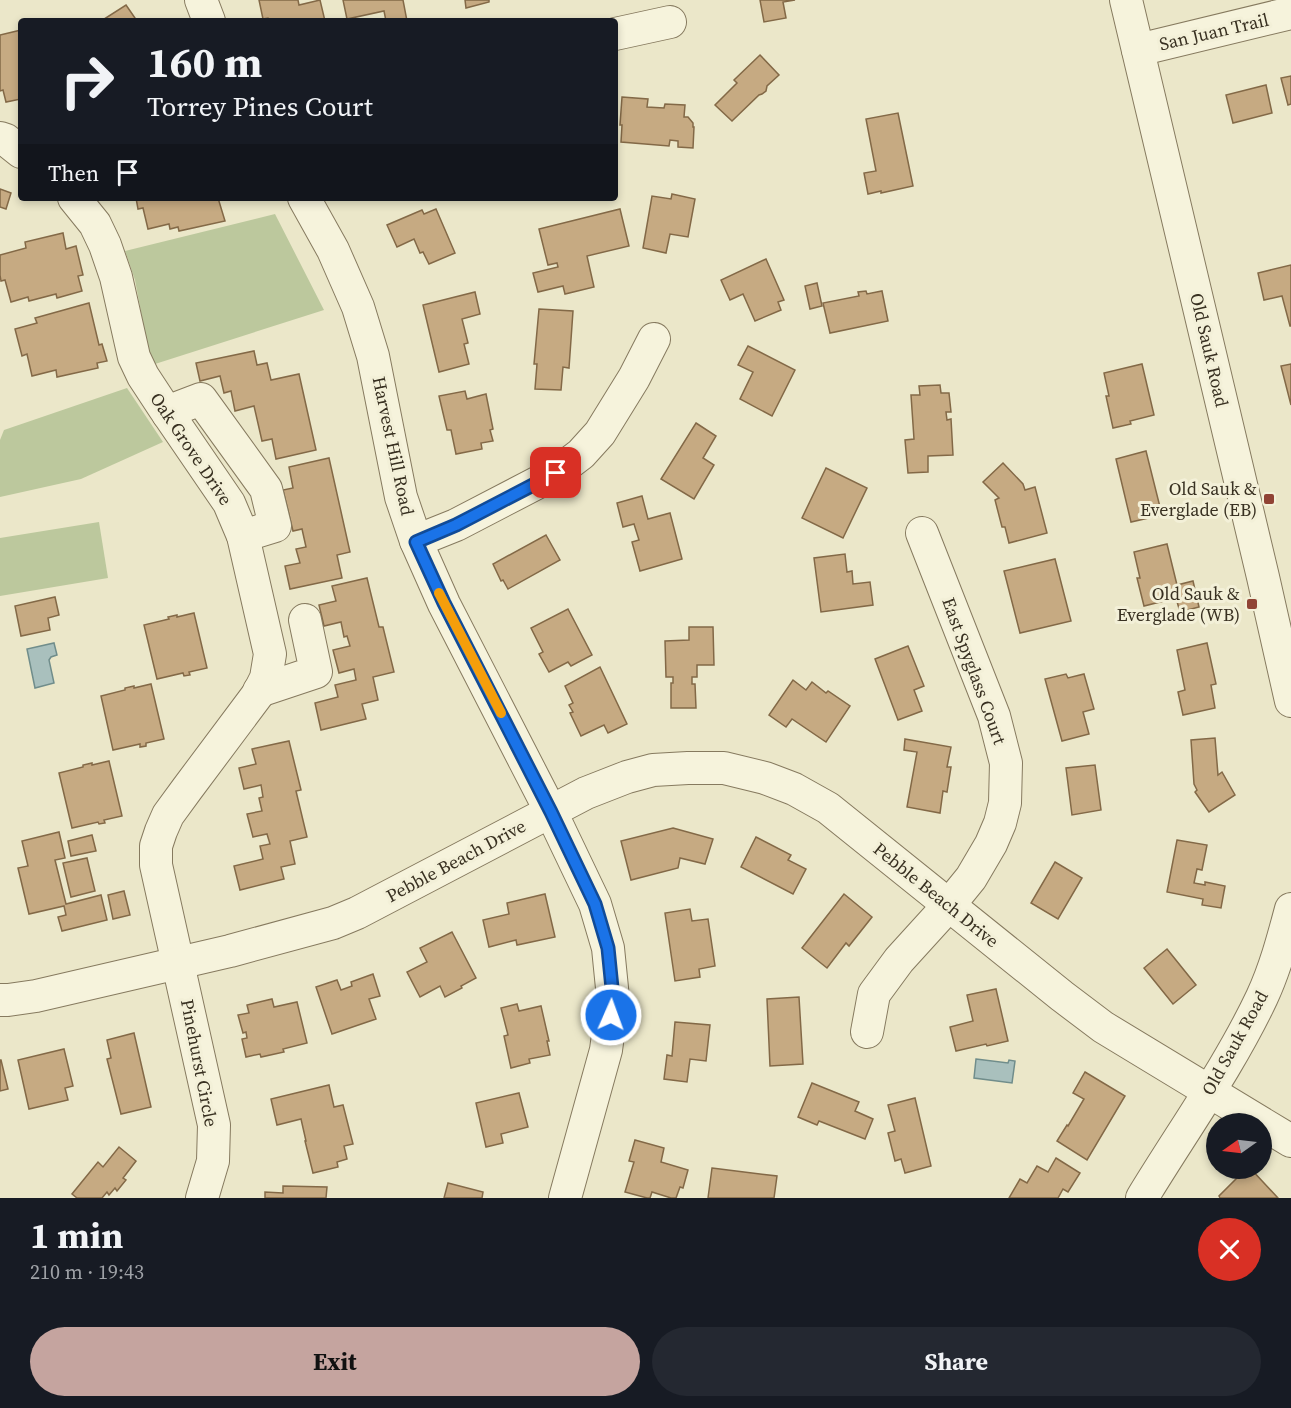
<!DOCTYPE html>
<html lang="en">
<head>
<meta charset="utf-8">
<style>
  body { margin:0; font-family:"Source Serif 4",serif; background:#242831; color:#f1f3f6; height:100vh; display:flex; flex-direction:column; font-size:22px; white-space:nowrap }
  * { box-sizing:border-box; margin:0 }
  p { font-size:20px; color:#9ea1a6 }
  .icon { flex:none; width:33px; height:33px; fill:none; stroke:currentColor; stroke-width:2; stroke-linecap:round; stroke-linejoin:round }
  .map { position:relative; height:1198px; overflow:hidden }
  .panel { display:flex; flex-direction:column; background:#171b24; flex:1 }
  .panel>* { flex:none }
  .banner { position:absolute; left:18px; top:18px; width:600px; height:183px; border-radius:6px; box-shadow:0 3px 9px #0003; background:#171b24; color:#f1f3f6; overflow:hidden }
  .needle { width:39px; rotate:256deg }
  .tools { position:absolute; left:1206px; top:1113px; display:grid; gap:12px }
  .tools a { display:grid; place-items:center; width:66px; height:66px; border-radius:50%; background:#171b24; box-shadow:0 3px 9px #0003; font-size:30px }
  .pin { position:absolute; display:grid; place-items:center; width:51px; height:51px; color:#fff; margin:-26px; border-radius:12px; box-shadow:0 3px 9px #0006 }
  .me { position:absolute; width:66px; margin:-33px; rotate:2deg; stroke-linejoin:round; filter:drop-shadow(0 0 4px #0008) }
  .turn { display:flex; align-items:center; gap:21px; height:126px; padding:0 30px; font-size:27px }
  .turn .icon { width:78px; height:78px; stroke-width:2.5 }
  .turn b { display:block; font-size:42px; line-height:51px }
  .then { display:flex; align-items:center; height:57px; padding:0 30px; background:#0003; gap:12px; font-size:22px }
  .round { display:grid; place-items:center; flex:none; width:63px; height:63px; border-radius:32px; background:#242831 }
  .summary { display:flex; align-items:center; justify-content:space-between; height:102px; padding:0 30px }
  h1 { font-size:36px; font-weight:700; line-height:45px }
  .action { display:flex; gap:12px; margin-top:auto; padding:12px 30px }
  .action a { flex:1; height:69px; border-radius:36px; background:#c5a49f; color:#111; font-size:24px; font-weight:700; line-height:69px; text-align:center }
  .action a+a { background:#242831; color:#f1f3f6 }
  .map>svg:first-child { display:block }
  .green { fill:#bcc89d }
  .water { fill:#a9c0bd; stroke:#708d8b; stroke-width:1.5 }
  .building { fill:#c6aa82; stroke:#836947; stroke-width:1.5 }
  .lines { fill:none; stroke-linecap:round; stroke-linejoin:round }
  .minor-casing { stroke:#867a5f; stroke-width:34 }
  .minor { stroke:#f6f3dc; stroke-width:32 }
  .route-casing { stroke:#114b97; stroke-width:15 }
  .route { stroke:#1a73e8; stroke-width:10 }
  .slow { stroke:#f59e0b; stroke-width:10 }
  .poi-dot { fill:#904334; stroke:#f3f0d8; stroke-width:2 }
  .labels { text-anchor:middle; stroke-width:6; stroke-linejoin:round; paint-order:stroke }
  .street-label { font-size:18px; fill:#383021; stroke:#f3f0d8 }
  .poi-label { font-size:18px; fill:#383021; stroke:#f3f0d8; text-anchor:end }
</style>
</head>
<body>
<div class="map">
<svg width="1291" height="1198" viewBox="0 0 1291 1198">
  <rect width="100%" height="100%" fill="#ebe7c9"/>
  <g class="green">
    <path d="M275,214L324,310L155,364L148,350L135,280L125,251Z"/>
    <path d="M127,388L163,442L81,479L0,497V440L4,430Z"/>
    <path d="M99,522L108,578L0,596V538Z"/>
  </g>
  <g class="water">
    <path d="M54,643L57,655L51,657L49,660L54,683L35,688L27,649Z"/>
    <path d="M976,1059L1008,1063L1009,1060L1015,1061L1012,1083L974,1078Z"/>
  </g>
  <g class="building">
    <path d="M259,0H298L299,5L320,0L325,21H269L268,18L263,19Z"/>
    <path d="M343,0H403L407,21H386L384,11L347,19Z"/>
    <path d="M465,0H489V2L466,8Z"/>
    <path d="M760,0H795L783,2L786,18L764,22Z"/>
    <path d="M126,5L135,18L132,20V21H101Z"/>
    <path d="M21,30V99L6,102L3,90L0,91V35Z"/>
    <path d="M760,55L779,75L767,86L766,91L762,94L759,95L732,121L715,105L737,83L734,80Z"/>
    <path d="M1291,76V104L1288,105L1281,78Z"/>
    <path d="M1266,85L1272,113L1233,123L1226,95Z"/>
    <path d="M622,97L648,99L647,107L664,108L665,104L685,105L684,117H688L693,123V127H694L693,148L678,147V141L670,140L669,146L621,142L622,125H620Z"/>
    <path d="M898,113L913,186L881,193V191L868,194L864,173L876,171L866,119Z"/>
    <path d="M0,189L11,193L6,209L0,207Z"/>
    <path d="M672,194L695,199L688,237L670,234L666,253L643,248L652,196L671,199Z"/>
    <path d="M136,198H218L225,221L179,231L178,227L170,229L169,224L148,229L143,208L138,209Z"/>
    <path d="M436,209L455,253L429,264L423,252L420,253L414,239L397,247L387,225L422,210L424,214Z"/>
    <path d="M620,209L629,246L587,256L594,287L565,294L563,286L538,292L533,273L558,267L557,263L548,265L539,229Z"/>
    <path d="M63,233L66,249L76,246L83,275L78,276L82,291L57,298L56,294L29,301L28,297L11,302L5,280L1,281L0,275V255L26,248L25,242Z"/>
    <path d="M766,259L784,300L778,302L781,310L755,321L743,294L730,300L721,280Z"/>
    <path d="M1291,265V326H1290L1282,296L1264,300L1258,273Z"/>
    <path d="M817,283L822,306L810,309L805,286Z"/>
    <path d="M866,291L867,294L882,291L888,321L830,333L823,303L859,296L858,292Z"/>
    <path d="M475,292L480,314L462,319L468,343L464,344L469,364L439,372L423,305Z"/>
    <path d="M89,303L99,345L102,344L107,361L97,363L98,368L57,377L56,370L32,376L27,354L22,356L15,329L37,323L35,318Z"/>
    <path d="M539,309L573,311L569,368L563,367L561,390L535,389L537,364H534Z"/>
    <path d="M748,346L795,370L772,416L740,399L753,372L738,365Z"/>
    <path d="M254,351L257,365L267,363L271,380L299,374L316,450L276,459L272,439L262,441L254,406L235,411L231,391L224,393L220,376L200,381L196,363Z"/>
    <path d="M1142,364L1154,415L1130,421L1131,424L1113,428L1106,396H1109L1104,373Z"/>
    <path d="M1291,364V405L1281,366Z"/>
    <path d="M940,385L941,393H949L951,412H946L947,420L951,419L953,455L928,456V472L908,473L905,440L914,439L911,395H920L919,386Z"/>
    <path d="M465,391L467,399L486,394L493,429L490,430L493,441L481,443L482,449L456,454L451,430H447L439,396Z"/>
    <path d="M696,423L716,436L703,458L714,465L694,499L661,479Z"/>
    <path d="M1146,451L1162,515L1131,522L1116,459Z"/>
    <path d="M329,458L350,552L337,555L342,578L290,589L285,566L300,563L296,549L306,547L302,529L293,531L283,490L293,488L289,467Z"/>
    <path d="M1003,463L1023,484L1025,490L1035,487L1047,533L1009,543L1005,527H1002L995,500L999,498L983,482Z"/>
    <path d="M826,468L867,488L843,538L802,518Z"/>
    <path d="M642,496L648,519L670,513L682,559L640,571L632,542L639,540L634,524L623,527L617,503Z"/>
    <path d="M546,535L560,560L508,589L503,580L501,581L493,564Z"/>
    <path d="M1167,544L1177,585L1193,581L1199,607L1180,612L1176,598L1144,606L1137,578H1140L1134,552Z"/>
    <path d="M845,554L847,572L852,571L853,584L870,582L873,605L821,612L814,558Z"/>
    <path d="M1055,559L1071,621L1020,633L1004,571Z"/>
    <path d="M367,578L379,627H383L394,672L373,677L378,700L362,704L366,719L321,730L315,703L338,697L335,685L356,680L354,669L339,673L333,650L350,646L347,636L344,637L341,622L324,626L319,605L336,601L332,586Z"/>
    <path d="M55,597L59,615L48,618L50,630L21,636L15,606Z"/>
    <path d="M568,609L592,655L571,666L568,662L549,672L539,654L543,652L531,628Z"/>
    <path d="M194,613L207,668L189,672L190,675L184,676L183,673L157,679L144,625L169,619L168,617L177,615V617Z"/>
    <path d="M689,627H713L714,665H697V677H692V684H695L696,708H671V683H673V677H666L665,641L689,640Z"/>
    <path d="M1207,643L1216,684L1211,685L1215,708L1183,715L1178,692L1185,690L1177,650Z"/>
    <path d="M908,646L924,686L914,690L922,711L898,720L875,659Z"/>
    <path d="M600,667L627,724L608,733L604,725L581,736L570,713L573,712L569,705L573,703L565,686Z"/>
    <path d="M1066,674L1068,678L1084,674L1094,709L1083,712L1089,734L1062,741L1045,679Z"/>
    <path d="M793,680L806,690L812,682L826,693L828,691L850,706L826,742L792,719L786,727L769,715Z"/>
    <path d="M151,684L164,739L146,743V746L140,747V744L113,750L101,696L125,690V688L134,686V688Z"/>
    <path d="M1215,738L1218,775L1222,772L1235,795L1209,812L1195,792L1197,790L1194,784L1191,740Z"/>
    <path d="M905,739L951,747L947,767H951L947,792L943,791L940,813L907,807L917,752L904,750Z"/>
    <path d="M289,741L301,790L296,791L307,837L290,841L295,864L281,867L284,879L240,890L234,866L263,859L260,846L270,844L267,834L253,837L247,814L262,811L259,798L263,797L261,785L244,789L239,768L256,764L252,749Z"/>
    <path d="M109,761L122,816L104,820L105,823L99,824L98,822L72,828L59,773L83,767V765L92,763V765Z"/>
    <path d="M1095,765L1101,810L1072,815L1066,768Z"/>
    <path d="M673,828L713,839L705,864L680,858L678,868L631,880L621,841Z"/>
    <path d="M59,832L65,858L55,860L66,904L101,895L107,920L62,931L58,917L66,915L64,906L29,914L18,868L28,866L22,841Z"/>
    <path d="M92,835L96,851L71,856L68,841Z"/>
    <path d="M756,837L791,855L788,860L806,869L793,894L741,867Z"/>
    <path d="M1177,840L1207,845L1202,870L1197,869L1194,883L1205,885V882L1225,886L1221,908L1202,905L1203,899L1167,892Z"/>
    <path d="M87,858L95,891L71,897L63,863Z"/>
    <path d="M1055,862L1082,878L1058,919L1031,903Z"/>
    <path d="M124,891L130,915L113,919L108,895Z"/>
    <path d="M545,894L555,937L517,945L516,940L489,947L483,920L509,914L507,903Z"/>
    <path d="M844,894L872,917L849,946L846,943L827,968L802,948Z"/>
    <path d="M690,909L692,921L708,919L715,966L699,969L700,977L675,981L665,913Z"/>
    <path d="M452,932L476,978L461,986L462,988L445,997L440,986L420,997L407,972L427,962L420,948Z"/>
    <path d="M1167,949L1196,985L1173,1004L1144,968Z"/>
    <path d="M373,974L380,996L369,999L376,1019L332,1034L316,987L337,980L341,990L352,986L351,982Z"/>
    <path d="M996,989L1008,1041L987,1046L986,1044L956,1051L950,1027L973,1021L967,995Z"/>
    <path d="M799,997L803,1064L770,1066L767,999Z"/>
    <path d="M272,999L274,1007L297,1002L307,1043L283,1049L284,1052L261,1057L260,1054L246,1057L242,1039L247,1038L246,1032L243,1033L238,1015L249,1013L247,1005Z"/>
    <path d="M517,1004L519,1011L541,1006L549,1041H547L550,1055L529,1059L530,1063L511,1068L504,1036L508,1035L501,1008Z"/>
    <path d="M675,1022L710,1025L706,1061L690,1059L687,1082L664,1079L667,1055L672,1056Z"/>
    <path d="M134,1033L151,1107L121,1114L107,1059L111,1058L107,1040Z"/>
    <path d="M64,1049L73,1086L65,1088L68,1100L29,1109L18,1060Z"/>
    <path d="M0,1060H1L8,1089L0,1091Z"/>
    <path d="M1085,1072L1125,1096L1087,1160L1057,1141L1067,1125L1068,1126L1084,1099L1073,1093Z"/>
    <path d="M812,1083L859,1102L855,1111L873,1119L865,1139L819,1121L817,1125L798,1117Z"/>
    <path d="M329,1085L334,1107L343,1105L353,1144L344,1146L347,1159L337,1162L338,1167L313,1173L305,1141H306L301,1119L277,1125L271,1099Z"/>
    <path d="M519,1093L528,1127L501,1134L503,1143L486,1147L476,1103Z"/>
    <path d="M915,1098L931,1166L905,1173L901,1159L895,1161L888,1133L895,1131L888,1105Z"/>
    <path d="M635,1140L664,1148L661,1162L688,1170L683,1188L680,1187L676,1198H671L652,1192L650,1198H647L625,1192L634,1162L629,1161Z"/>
    <path d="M119,1147L136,1161L123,1178L126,1180L117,1191L115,1188L109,1195L107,1192L102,1198H77L72,1194L98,1162L103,1167Z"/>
    <path d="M1056,1158L1080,1173L1068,1192L1063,1189L1058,1198H1009L1020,1179L1027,1183L1037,1166L1048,1172Z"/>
    <path d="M712,1168L777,1176L774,1198H708Z"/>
    <path d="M1247,1168H1250L1278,1198H1220L1219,1196Z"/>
    <path d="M448,1183L483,1192L482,1198H444Z"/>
    <path d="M283,1186L327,1187L326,1198H265V1192L283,1193Z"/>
  </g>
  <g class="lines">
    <g class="minor-casing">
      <g id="minor">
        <path d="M201,0L209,21"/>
        <path d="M1126,0L1263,577L1291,701"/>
        <path d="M615,34L670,22"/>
        <path d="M1138,50L1291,13"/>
        <path d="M0,138L6,140L21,152"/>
        <path d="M74,198L95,224L105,245L116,277L134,357L143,376L164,408L229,503L243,536L270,654L266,678L258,694L187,789L168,815L161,831L156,846V865L214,1125L213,1161L202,1198"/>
        <path d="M304,198L333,250L358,307L373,356L401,497L416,541L444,604L551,812L595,904L608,948L613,998L606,1050L565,1198"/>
        <path d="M168,414L180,407L201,399L266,489L275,526L243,536"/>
        <path d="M416,541L456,525L556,473L581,454L600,433L634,378L654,339"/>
        <path d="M259,691L316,672L305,620"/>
        <path d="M0,1000H8L36,996L230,951L333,923L357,913L586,793L627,777L653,770L688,768H724L765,778L794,789L828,808L1062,996L1103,1027L1291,1141"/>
        <path d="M867,1032L874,994L899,960L949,905L971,878L991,844L1000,823L1005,803L1006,763L994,716L922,533"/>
        <path d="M1142,1198C1182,1132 1229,1067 1262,997C1275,969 1283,939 1291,909"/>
      </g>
    </g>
    <use href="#minor" class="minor"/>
  </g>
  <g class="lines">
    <g class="route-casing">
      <path id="route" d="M556,473L456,525L416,542L444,603L551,812L595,904L608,948L613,998L611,1015"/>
    </g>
    <use href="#route" class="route"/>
    <path class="slow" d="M439,593L501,713"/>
  </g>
  <g class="poi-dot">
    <rect x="1263" y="493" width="12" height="12" rx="3"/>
    <rect x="1246" y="598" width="12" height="12" rx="3"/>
  </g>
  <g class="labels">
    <g class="street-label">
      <text transform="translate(1214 32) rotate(-13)" y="6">San Juan Trail</text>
      <text transform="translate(1209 350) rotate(77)" y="6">Old Sauk Road</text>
      <text transform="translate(393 446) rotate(78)" y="6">Harvest Hill Road</text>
      <text transform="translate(191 449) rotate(56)" y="6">Oak Grove Drive</text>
      <text transform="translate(974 671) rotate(70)" y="6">East Spyglass Court</text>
      <text transform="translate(456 861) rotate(-28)" y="6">Pebble Beach Drive</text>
      <text transform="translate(936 895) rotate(39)" y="6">Pebble Beach Drive</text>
      <text transform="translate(1235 1043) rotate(-61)" y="6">Old Sauk Road</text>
      <text transform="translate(199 1063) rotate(79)" y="6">Pinehurst Circle</text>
    </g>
    <g class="poi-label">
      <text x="1257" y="495">Old Sauk &amp;<tspan x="1257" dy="21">Everglade (EB)</tspan></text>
      <text x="1240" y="600">Old Sauk &amp;<tspan x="1240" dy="21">Everglade (WB)</tspan></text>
    </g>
  </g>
</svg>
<div class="tools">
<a><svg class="needle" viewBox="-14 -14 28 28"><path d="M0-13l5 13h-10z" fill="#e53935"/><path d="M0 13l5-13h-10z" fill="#9ea1a6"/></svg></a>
</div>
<div class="pin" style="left:556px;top:473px;background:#d93025"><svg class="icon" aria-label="arrive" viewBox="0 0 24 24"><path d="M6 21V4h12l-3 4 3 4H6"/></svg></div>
<svg class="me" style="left:611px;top:1015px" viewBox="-20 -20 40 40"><circle r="17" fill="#1a73e8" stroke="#fff" stroke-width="3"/><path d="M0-11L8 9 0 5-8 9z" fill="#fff"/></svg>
<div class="banner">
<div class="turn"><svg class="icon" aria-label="right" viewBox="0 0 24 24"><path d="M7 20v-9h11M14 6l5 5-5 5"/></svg><div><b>160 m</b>Torrey Pines Court</div></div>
<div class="then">Then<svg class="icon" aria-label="arrive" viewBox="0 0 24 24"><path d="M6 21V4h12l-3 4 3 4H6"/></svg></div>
</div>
</div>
<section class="panel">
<div class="summary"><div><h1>1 min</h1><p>210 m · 19:43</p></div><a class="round" style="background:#d93025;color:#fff"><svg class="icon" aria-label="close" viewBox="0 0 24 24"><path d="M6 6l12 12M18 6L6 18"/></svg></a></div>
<div class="action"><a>Exit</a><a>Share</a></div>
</section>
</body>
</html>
